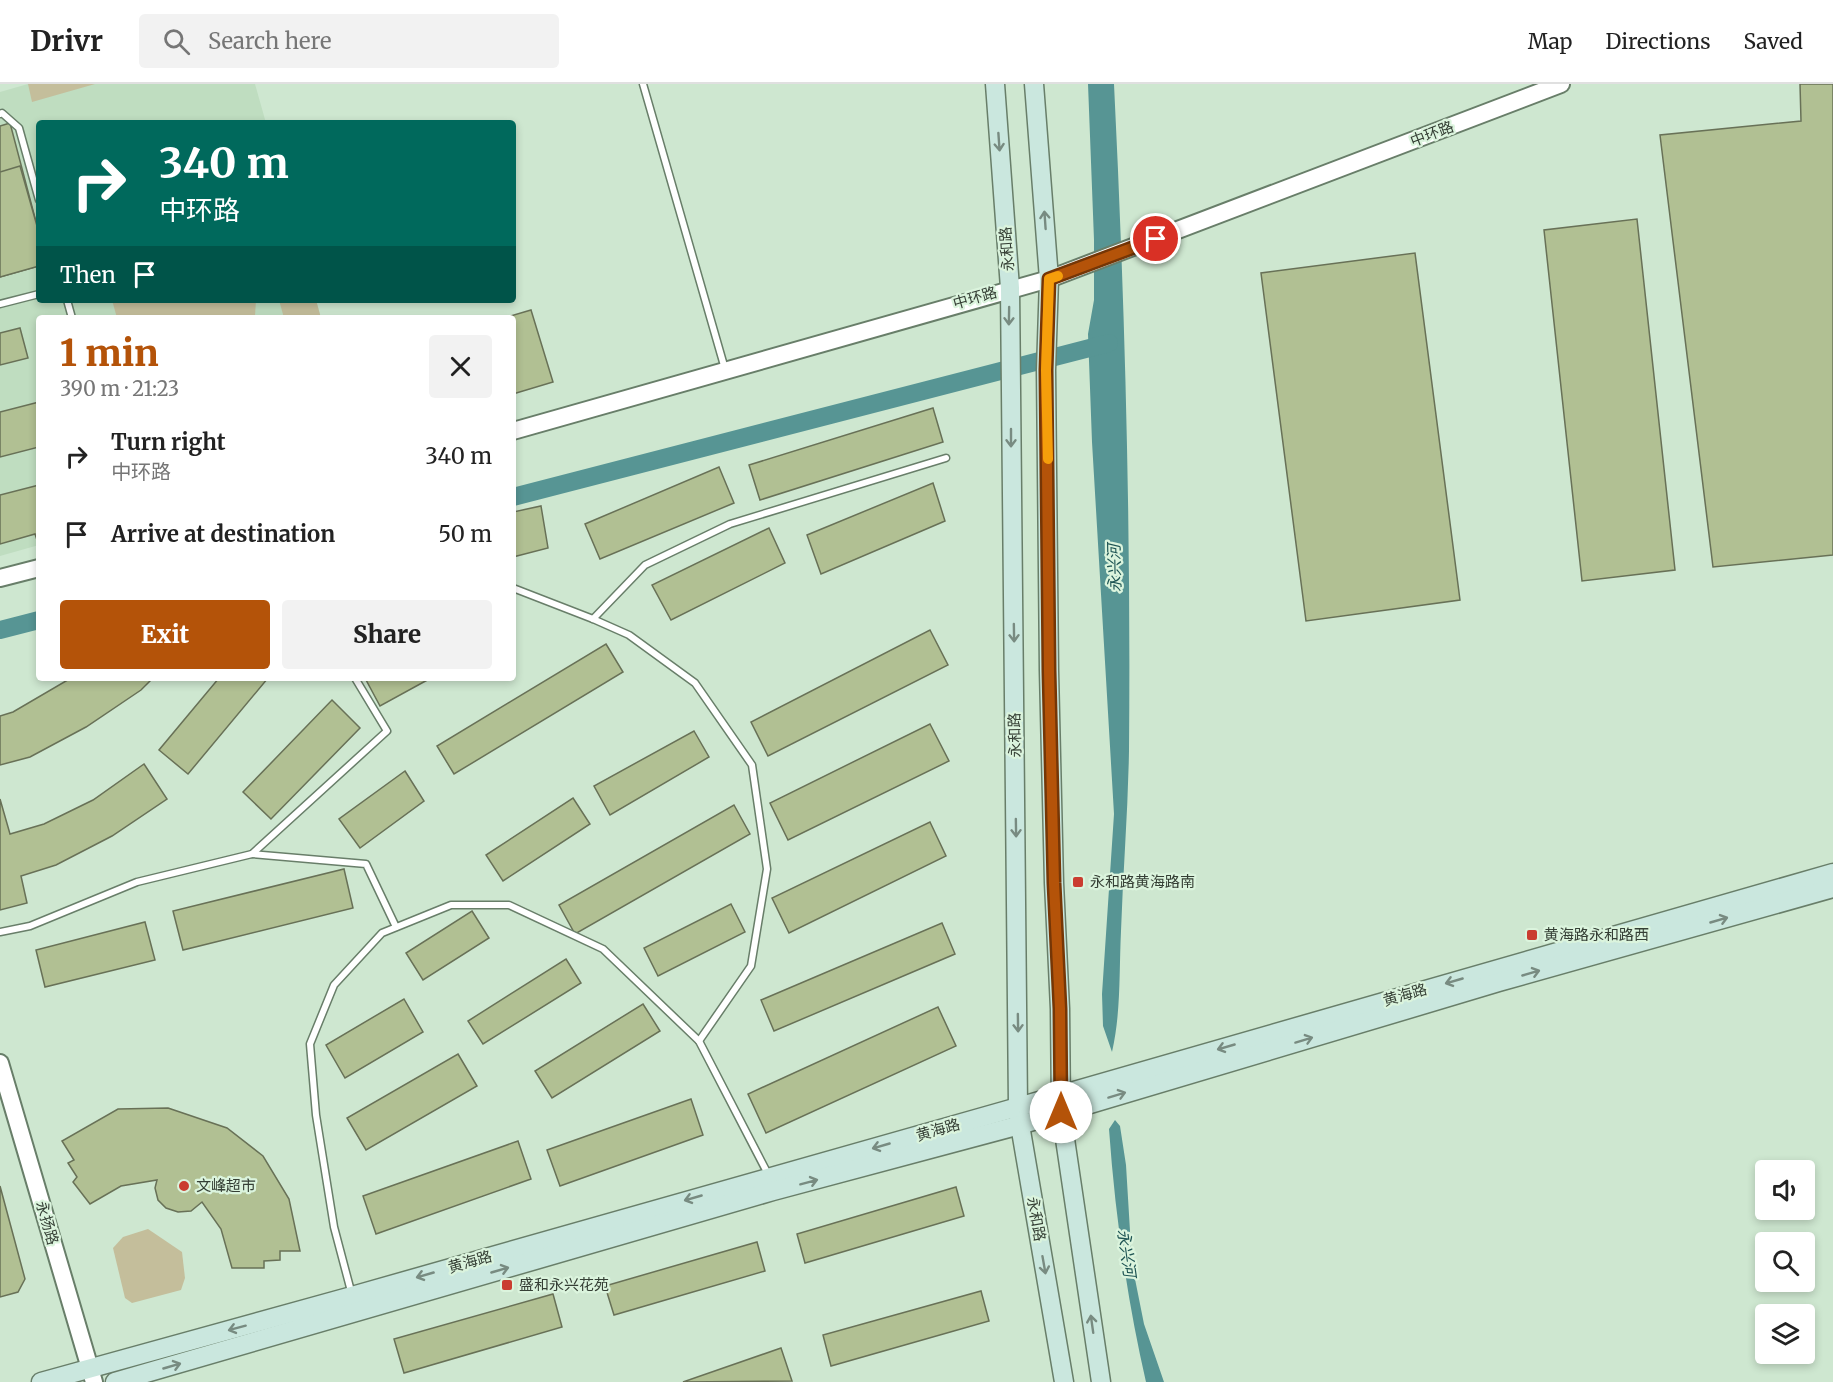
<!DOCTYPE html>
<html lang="en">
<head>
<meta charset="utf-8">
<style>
  body { margin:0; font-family:Merriweather,"Noto Sans SC",serif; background:#f2f2f2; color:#222; height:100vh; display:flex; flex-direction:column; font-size:22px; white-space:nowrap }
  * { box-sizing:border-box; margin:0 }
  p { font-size:20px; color:#767676 }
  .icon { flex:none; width:33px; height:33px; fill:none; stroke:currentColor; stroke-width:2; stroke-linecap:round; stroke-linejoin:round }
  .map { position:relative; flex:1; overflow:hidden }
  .details { position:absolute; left:36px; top:231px; width:480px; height:366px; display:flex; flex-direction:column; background:#fff; border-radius:6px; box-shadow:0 3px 9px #0003 }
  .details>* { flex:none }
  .top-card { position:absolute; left:36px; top:36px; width:480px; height:183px; border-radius:6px; box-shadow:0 3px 9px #0003; background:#00695c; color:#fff; overflow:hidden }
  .tools { position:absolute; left:1755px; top:1076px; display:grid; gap:12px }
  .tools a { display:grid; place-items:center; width:60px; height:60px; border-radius:6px; background:#fff; box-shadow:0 3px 9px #0003; font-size:30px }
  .pin { position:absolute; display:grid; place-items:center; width:51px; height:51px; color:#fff; margin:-26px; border:3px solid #fff; border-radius:50%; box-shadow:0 2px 6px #0007 }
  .me { position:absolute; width:66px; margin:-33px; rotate:0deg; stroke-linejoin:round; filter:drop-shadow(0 0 4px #0008) }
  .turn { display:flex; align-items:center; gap:21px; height:126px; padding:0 24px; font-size:27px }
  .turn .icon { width:78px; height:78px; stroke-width:2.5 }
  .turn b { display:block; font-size:42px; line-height:51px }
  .then { display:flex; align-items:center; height:57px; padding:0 24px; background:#0003; gap:12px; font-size:22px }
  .round { display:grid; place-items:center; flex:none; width:63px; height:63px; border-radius:6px; background:#f2f2f2 }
  .headline { display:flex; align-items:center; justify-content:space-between; height:102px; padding:0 24px }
  h1 { font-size:36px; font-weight:800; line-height:45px; color:#b45309 }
  .cta { display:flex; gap:12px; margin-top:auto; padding:12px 24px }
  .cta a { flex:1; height:69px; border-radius:6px; background:#b45309; color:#fff; font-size:24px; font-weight:800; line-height:69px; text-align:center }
  .cta a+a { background:#f2f2f2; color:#222 }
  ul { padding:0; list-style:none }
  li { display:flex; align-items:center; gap:18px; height:78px; padding:0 24px }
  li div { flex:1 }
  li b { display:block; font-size:22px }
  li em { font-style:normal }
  header { display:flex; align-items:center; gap:36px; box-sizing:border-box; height:84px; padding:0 30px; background:#fff; border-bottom:2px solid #e0e0e0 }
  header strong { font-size:28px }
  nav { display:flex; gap:33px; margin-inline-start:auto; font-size:21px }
  .search { width:420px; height:54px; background:#f2f2f2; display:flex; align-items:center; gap:15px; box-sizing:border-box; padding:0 21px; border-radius:6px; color:#767676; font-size:22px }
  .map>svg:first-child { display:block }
  .built { fill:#bfddc0 }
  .green { fill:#c4be9b }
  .water { fill:#579594 }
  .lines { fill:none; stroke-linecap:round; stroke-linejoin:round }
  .canal { stroke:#579594; stroke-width:18 }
  .building { fill:#b1c093; stroke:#687157; stroke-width:1.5 }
  .service-casing { stroke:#687e69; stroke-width:9 }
  .tertiary-casing { stroke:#687e69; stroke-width:20 }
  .secondary-casing { stroke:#687e69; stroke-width:21 }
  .service { stroke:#fff; stroke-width:6 }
  .tertiary { stroke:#fff; stroke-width:16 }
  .secondary { stroke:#cae7de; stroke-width:18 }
  .oneway { stroke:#788b81 }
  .route-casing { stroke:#753606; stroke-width:15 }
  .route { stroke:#b45309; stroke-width:10 }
  .slow { stroke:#f59e0b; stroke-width:10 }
  .poi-dot { fill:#ca3d30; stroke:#dbf4dd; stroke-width:2 }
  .labels { text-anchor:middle; stroke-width:4.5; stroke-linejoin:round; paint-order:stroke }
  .street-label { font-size:15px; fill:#353f35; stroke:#dbf4dd }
  .poi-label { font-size:15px; fill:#353f35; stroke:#dbf4dd; text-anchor:start }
  .water-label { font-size:16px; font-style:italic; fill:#1e5453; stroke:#dbf4dd }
</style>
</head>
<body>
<header>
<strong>Drivr</strong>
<div class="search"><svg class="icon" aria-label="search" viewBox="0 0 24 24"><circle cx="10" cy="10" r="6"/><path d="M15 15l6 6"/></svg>Search here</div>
<nav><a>Map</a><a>Directions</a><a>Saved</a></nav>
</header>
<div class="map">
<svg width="1833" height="1298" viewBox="0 0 1833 1298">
  <rect width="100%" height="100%" fill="#cee7d0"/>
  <path class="built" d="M28,0H255L266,39H39V216H316L321,234H39V461L0,472V8Z"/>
  <g class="green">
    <path d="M28,0H95L32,18Z"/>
    <path d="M112,216H256L255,232L117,234Z"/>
    <path d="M279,216H316L321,234H284Z"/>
    <path d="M148,1145L182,1168L185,1194L181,1206L132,1219L125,1214L113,1164L123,1153Z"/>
  </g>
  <g class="water">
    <path d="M1088,0H1114C1125,222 1131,445 1129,667C1128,727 1123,787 1121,847C1119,888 1121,929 1112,968L1103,942L1102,910L1114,730L1092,358L1088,250L1094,216V156Z"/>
    <path d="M1115,1036L1120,1042L1126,1081L1132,1180L1144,1240L1164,1298H1146C1127,1215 1115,1130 1109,1045Z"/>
  </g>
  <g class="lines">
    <g class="canal">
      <path d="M513,413L1109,259"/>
      <path d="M0,546L39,536"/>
    </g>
  </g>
  <g class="building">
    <path d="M1800,0H1833V471L1713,483L1660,51L1801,37Z"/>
    <path d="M10,39L39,149V182L0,193V42Z"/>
    <path d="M20,82L39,149V182L0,193V88Z"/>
    <path d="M1637,135L1675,486L1582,497L1544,146Z"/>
    <path d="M1415,169L1460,516L1306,537L1261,189Z"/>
    <path d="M531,226L553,298L513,310V234H504Z"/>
    <path d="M20,244L28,274L0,281V249Z"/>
    <path d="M39,318V363L0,373V328Z"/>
    <path d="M933,324L943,358L760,416L749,381Z"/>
    <path d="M719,383L734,419L600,475L585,440Z"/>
    <path d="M933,399L945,437L821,490L807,451Z"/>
    <path d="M39,401V455L37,456L35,450L0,460V411Z"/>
    <path d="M541,422L548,464L513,473V428Z"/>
    <path d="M769,444L785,479L671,536L652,501Z"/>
    <path d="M930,546L948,581L768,672L751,638Z"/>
    <path d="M606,560L623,588L454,690L437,662Z"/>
    <path d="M71,594H153L141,606L86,643L30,673L0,681V632L13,628Z"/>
    <path d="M219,594H268L188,690L159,666Z"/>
    <path d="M365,594H431L380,622Z"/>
    <path d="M332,616L360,644L271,735L243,708Z"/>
    <path d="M930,640L949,677L788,756L770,719Z"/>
    <path d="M694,647L709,673L610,731L594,702Z"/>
    <path d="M144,680L167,715L112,752L56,781L21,792L27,819L0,826V715L10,750L44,740L93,716Z"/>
    <path d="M405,687L424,717L360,764L339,735Z"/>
    <path d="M573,714L590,740L503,797L486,771Z"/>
    <path d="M734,721L750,750L575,850L559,821Z"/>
    <path d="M930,738L946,772L789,849L772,814Z"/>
    <path d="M344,785L353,824L183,866L173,827Z"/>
    <path d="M731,820L745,848L658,892L644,864Z"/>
    <path d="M472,827L489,854L423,896L406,869Z"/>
    <path d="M145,838L155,876L45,903L36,866Z"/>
    <path d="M942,839L955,870L774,947L761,916Z"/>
    <path d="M566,875L581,899L483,960L468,937Z"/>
    <path d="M404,915L423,948L345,994L326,961Z"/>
    <path d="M643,920L660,947L552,1014L535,987Z"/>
    <path d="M938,923L956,962L766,1049L748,1010Z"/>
    <path d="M458,970L477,1002L366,1066L347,1034Z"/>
    <path d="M691,1015L703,1051L560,1102L547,1066Z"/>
    <path d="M168,1024L227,1044L263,1072L289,1115L300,1167H280V1176L264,1177V1184H232L221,1145L202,1118L191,1127L178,1128L166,1124L158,1116L155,1104L157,1096L121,1102L90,1120L73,1098L77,1093L68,1079L74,1076L62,1057L118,1025Z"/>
    <path d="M518,1057L531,1095L376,1150L363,1112Z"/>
    <path d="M0,1102L25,1195L18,1208L0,1213Z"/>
    <path d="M956,1103L964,1132L805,1179L797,1150Z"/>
    <path d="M757,1158L765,1187L614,1231L605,1202Z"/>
    <path d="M981,1207L989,1237L831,1282L823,1251Z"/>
    <path d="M553,1210L562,1243L404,1289L394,1255Z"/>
    <path d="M781,1264L792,1297L683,1298Z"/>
  </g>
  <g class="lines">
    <g class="service-casing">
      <g id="service">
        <path d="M643,0L725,285"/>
        <path d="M0,30L2,29L19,44L39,116"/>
        <path d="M67,216L72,234"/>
        <path d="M0,220L39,210"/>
        <path d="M513,504L593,535L629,551L695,599L752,681L767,785L751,882L699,957"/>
        <path d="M593,535L645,481L730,440L946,374"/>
        <path d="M252,770L366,780L396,843"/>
        <path d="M0,848L30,842L137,798L252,770L387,647L355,594"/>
        <path d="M352,1211L334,1143L316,1031L310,960L334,901L382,849L451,821H509L603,865L699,957L769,1092"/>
      </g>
    </g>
    <g class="tertiary-casing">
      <g id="tertiary">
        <path d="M513,347L1049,195L1561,0"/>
        <path d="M0,494L39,484"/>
        <path d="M0,979L94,1298"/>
      </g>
    </g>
    <g class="secondary-casing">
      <g id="secondary">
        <path d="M995,0L1010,204L1018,1023L1020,1041L1064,1298"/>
        <path d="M1034,0L1049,195L1046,286L1049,587L1054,799L1060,925L1061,1028L1101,1298"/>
        <path d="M41,1298L352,1212L1018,1023L1833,789"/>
        <path d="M115,1298L773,1107L1020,1041L1499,898L1833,804"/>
      </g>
    </g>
    <use href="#service" class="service"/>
    <use href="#tertiary" class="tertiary"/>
    <use href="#secondary" class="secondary"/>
  </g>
  <defs><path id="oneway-shaft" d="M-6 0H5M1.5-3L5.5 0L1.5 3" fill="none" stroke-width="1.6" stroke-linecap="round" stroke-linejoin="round" transform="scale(1.5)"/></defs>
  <g class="oneway">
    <use href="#oneway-shaft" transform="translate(999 58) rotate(86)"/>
    <use href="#oneway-shaft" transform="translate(1045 136) rotate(-94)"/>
    <use href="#oneway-shaft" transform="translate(1009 232) rotate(91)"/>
    <use href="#oneway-shaft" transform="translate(1011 354) rotate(90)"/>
    <use href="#oneway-shaft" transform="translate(1014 549) rotate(89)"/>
    <use href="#oneway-shaft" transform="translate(1016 744) rotate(89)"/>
    <use href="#oneway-shaft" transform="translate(1719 836) rotate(-16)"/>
    <use href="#oneway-shaft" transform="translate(1531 889) rotate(-16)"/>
    <use href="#oneway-shaft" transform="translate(1454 897) rotate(164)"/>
    <use href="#oneway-shaft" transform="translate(1018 939) rotate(89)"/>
    <use href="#oneway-shaft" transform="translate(1304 956) rotate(-17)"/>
    <use href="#oneway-shaft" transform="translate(1226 963) rotate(164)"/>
    <use href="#oneway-shaft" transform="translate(1117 1011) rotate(-17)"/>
    <use href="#oneway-shaft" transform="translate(881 1062) rotate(164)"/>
    <use href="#oneway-shaft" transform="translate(809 1098) rotate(-15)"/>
    <use href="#oneway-shaft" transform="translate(693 1114) rotate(164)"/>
    <use href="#oneway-shaft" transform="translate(1044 1181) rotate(80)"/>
    <use href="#oneway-shaft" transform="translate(500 1186) rotate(-16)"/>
    <use href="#oneway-shaft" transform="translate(425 1191) rotate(164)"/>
    <use href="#oneway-shaft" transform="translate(1092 1240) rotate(-98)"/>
    <use href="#oneway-shaft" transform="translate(237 1244) rotate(165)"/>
    <use href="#oneway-shaft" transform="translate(172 1282) rotate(-16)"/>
  </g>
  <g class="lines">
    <g class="route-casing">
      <path id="route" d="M1061,1028L1060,925L1054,799L1049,587L1046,286L1049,195L1156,155"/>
    </g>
    <use href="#route" class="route"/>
    <path class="slow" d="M1048,375L1046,286L1049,195L1058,192"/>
  </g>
  <g class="poi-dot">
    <rect x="1072" y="792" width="12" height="12" rx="3"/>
    <rect x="1526" y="845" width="12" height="12" rx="3"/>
    <circle cx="184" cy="1102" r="6"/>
    <rect x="501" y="1195" width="12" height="12" rx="3"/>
  </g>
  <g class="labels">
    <g class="street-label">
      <text transform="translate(1432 50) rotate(-21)" y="5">中环路</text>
      <text transform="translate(1007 165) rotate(-94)" y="5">永和路</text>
      <text transform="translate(975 214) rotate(-16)" y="5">中环路</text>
      <text transform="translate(1015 651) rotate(-91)" y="5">永和路</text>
      <text transform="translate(1405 911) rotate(-16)" y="5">黄海路</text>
      <text transform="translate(938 1046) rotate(-16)" y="5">黄海路</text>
      <text transform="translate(1036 1135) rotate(80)" y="5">永和路</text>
      <text transform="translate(47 1139) rotate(74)" y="5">永扬路</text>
      <text transform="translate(470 1178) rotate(-16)" y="5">黄海路</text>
    </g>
    <g class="poi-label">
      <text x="1090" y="803">永和路黄海路南</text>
      <text x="1544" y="856">黄海路永和路西</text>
      <text x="196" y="1107">文峰超市</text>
      <text x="519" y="1206">盛和永兴花苑</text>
    </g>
    <g class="water-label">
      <text transform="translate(1114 484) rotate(-91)" y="6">永兴河</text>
      <text transform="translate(1127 1169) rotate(82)" y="6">永兴河</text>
    </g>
  </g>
</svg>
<div class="tools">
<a><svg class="icon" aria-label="sound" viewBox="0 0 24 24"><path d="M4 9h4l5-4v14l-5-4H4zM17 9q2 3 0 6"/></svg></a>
<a><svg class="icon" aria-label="search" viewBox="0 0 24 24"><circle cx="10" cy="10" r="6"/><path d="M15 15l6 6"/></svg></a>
<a><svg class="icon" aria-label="layers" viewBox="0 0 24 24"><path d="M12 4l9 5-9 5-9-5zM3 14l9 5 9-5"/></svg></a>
</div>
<div class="pin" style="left:1156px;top:155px;background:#d93025"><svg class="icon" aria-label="arrive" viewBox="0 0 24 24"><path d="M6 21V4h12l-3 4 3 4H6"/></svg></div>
<svg class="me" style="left:1061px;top:1028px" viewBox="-20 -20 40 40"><circle r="19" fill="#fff"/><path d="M0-13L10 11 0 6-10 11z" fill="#b45309"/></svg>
<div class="top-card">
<div class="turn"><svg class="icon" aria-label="right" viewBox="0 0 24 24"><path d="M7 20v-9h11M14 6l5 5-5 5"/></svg><div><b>340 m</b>中环路</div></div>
<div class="then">Then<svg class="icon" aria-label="arrive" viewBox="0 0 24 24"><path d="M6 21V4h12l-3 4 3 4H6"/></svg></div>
</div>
<section class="details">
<div class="headline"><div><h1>1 min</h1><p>390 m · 21:23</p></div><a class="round"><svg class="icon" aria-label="close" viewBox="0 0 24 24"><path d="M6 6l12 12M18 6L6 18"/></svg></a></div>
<ul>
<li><svg class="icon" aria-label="right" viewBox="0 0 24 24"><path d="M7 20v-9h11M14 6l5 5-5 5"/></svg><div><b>Turn right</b><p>中环路</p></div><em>340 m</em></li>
<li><svg class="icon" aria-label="arrive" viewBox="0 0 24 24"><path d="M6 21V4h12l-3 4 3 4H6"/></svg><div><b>Arrive at destination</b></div><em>50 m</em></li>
</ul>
<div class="cta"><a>Exit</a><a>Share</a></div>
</section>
</div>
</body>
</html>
